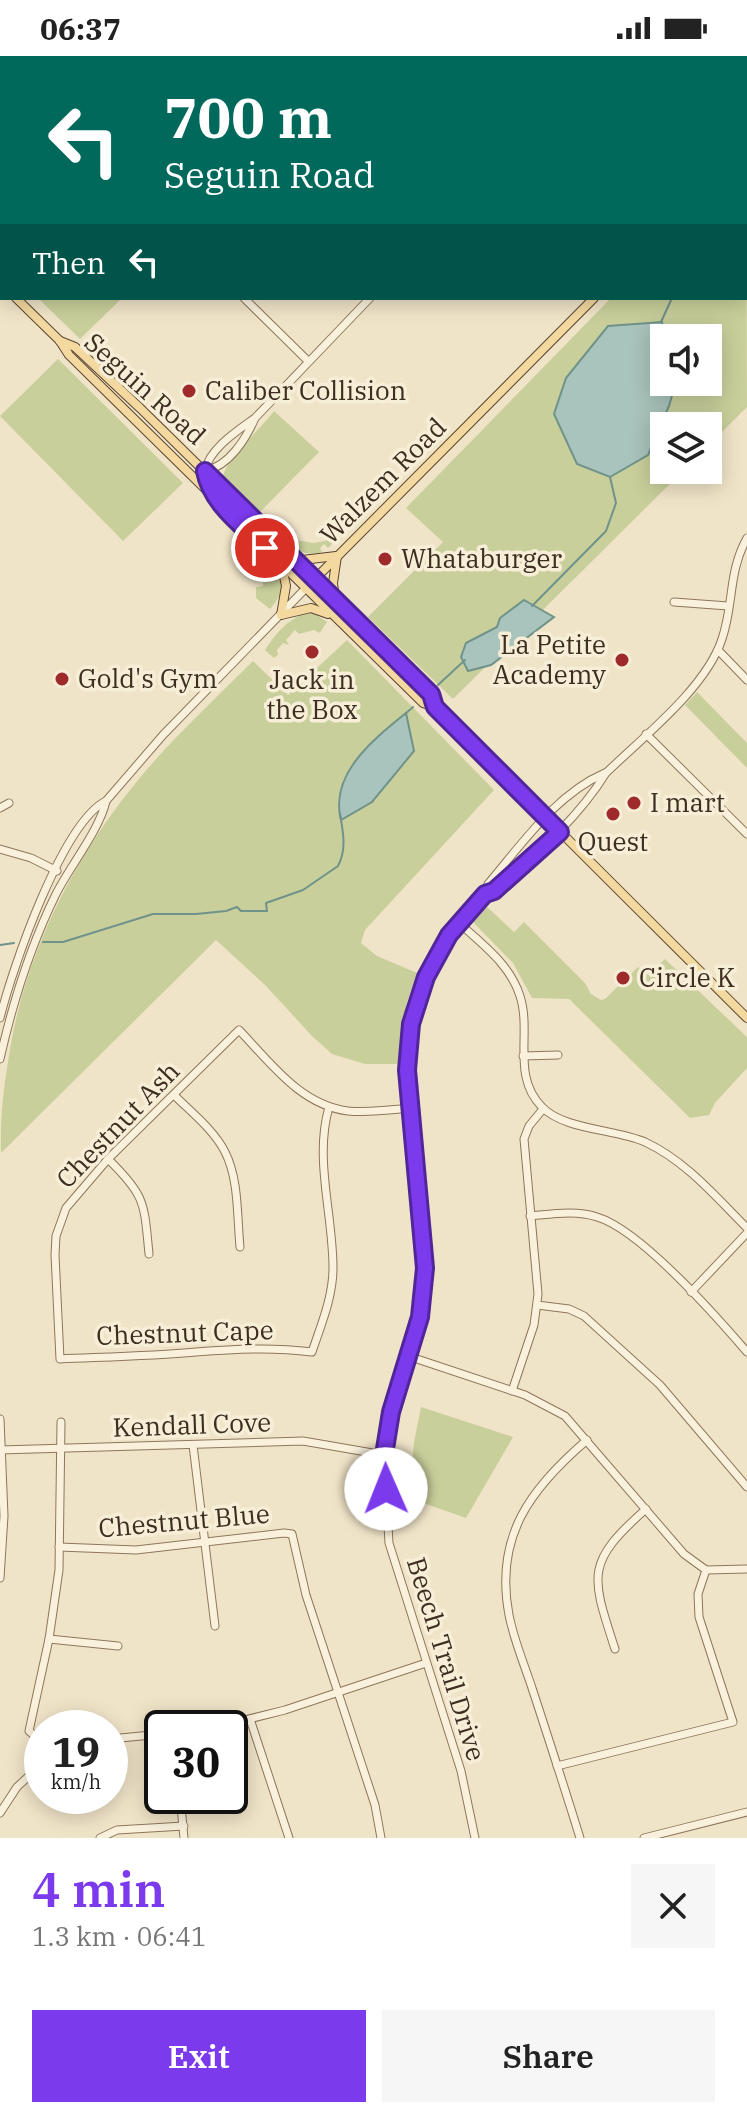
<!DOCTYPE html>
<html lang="en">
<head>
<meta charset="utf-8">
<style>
  body { margin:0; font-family:"IBM Plex Serif",serif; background:#f6f6f6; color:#222; height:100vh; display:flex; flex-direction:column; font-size:30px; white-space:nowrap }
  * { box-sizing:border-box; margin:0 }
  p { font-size:26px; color:#767676 }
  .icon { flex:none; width:44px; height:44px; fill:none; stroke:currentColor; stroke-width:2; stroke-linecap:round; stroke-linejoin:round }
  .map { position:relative; height:1782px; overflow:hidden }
  .side { display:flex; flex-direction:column; background:#fff; flex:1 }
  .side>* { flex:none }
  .top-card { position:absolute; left:0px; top:0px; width:748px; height:244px; box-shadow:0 4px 20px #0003; background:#00695c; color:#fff; overflow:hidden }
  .fabs { position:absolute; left:650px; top:268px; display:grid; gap:16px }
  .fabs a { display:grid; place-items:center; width:72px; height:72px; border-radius:0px; background:#fff; box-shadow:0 4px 20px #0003; font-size:40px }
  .speed { position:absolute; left:24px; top:1654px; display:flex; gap:16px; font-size:40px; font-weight:700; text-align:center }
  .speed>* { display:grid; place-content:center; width:104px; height:104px; border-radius:50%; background:#fff; box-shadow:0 4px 20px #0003; line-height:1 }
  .speed small { font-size:20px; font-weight:400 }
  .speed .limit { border:4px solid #111; border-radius:12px; background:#fff; color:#111 }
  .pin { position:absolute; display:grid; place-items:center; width:68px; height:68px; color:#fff; margin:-34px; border:4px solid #fff; border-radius:50%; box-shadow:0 2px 8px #0007 }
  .me { position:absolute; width:88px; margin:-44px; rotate:359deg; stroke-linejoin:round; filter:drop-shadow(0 0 6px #0008) }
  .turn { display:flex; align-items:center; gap:28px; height:168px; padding:0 32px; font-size:36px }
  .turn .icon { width:104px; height:104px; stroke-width:2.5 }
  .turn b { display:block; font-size:56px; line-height:68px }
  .then { display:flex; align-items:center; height:76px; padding:0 32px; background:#0003; gap:16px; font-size:30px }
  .round { display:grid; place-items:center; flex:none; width:84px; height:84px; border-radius:0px; background:#f6f6f6 }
  .head { display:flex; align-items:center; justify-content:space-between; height:136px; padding:0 32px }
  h1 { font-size:48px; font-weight:600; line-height:60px; color:#7c3aed }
  .action { display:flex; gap:16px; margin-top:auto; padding:16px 32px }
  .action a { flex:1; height:92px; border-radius:0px; background:#7c3aed; color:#fff; font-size:32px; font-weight:600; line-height:92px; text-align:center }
  .action a+a { background:#f6f6f6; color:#222 }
  .status { display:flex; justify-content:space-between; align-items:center; height:56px; padding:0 40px; background:#fff; direction:ltr }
  .status svg { height:22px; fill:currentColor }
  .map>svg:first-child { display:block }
  .green { fill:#c9cf9b; fill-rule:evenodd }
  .water { fill:#a9c4bc; stroke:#6f938a; stroke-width:2 }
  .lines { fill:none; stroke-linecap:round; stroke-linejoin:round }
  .stream { stroke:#6f938a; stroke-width:2 }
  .minor-casing { stroke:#8d765c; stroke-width:9 }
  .major-casing { stroke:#5b4430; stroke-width:10 }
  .minor { stroke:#faf1dc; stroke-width:7 }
  .major { stroke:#f3d9a0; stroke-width:8 }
  .route-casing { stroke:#51269a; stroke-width:20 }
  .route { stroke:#7c3aed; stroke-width:14 }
  .poi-dot { fill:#9e2a2b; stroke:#f7eed8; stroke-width:3 }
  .labels { text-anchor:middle; stroke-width:7; stroke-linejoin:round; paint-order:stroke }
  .street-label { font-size:26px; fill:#3d2e20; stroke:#f7eed8 }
  .poi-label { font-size:26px; fill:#3d2e20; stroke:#f7eed8; text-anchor:start }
</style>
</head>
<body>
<div class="status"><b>06:37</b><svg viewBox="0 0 49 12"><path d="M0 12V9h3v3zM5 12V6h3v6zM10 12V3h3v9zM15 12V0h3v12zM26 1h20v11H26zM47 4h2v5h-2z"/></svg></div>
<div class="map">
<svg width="747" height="1782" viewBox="0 0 747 1782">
  <rect width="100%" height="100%" fill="#f0e4c8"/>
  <g class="green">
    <path d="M746,42L747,351L708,390V370H664V414H684L453,643L368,561L443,486L406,452L611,242H746ZM664,282H708V326H664Z"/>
    <path d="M38,242H122L80,283Z"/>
    <path d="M58,303L183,427L123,485L0,360Z"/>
    <path d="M274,355L319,396L257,459L223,421C225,405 262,371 274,355Z"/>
    <path d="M365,445L364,450L368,449L367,453L328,492L324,488L320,492L322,496C299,503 287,486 270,472L275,470L274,466L279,468L296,484L313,487L325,485Z"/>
    <path d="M264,502C281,522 290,531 270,553L256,542V531L263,530V517L256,516V510Z"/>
    <path d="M312,556L327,566L320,577L314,574L299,578L295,574L286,584L289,589L283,587L277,594L278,599L274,602L265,594C275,578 292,558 312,556Z"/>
    <path d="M347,584L494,734L365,874L361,887L377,900L417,917L407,946L402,1008H365L332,998L312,980L266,930L216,884L1,1097C0,1067 3,1035 8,1006C23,900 74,800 143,718C177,678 216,642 253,605L288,639Z"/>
    <path d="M697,636L747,687V712L685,649Z"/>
    <path d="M487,851L514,876L524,866L585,927L591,938L601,944L605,943L638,911L648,919L665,903L747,981V1012L715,1047L709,1059L690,1062L569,943L532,942L513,907L473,866Z"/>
    <path d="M421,1351L513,1381L466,1462L409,1442L414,1386Z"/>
  </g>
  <g class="water">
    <path d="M662,266L666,282H664V326H676L669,350L648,399L610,421L577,408L554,358L566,322L608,270Z"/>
    <path d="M524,544L554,561L491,609L468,615L461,601L466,587L497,571L500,562Z"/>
    <path d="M406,657L414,695L372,746L341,764C329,718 374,683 406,657Z"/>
  </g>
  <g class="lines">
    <g class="stream">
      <path d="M661,266L672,242"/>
      <path d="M532,550L606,475L616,447L610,421"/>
      <path d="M438,629L465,604"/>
      <path d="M404,659L413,651"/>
      <path d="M43,886H63L153,858H196L226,855L237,851L241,855H267L266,847L303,834L338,810C347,793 343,776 340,758"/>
      <path d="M0,889L14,887"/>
    </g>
    <g class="minor-casing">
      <g id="minor">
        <path d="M259,0L261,2"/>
        <path d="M388,0L390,2"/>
        <path d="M518,0L521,2"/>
        <path d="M566,2L567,0"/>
        <path d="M663,2L664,0"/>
        <path d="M0,12L2,14"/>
        <path d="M746,20H747"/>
        <path d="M746,36H747"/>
        <path d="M244,242L308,305"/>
        <path d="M255,362C246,383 229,410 205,415C209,393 237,375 255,362L370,242"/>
        <path d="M674,546L728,550"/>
        <path d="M718,594L747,624"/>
        <path d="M646,678L747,778"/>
        <path d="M0,752L9,747"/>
        <path d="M0,793L31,802L57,815"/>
        <path d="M485,838L488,828C522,788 556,738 605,717"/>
        <path d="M458,866C482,888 510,908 520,940C532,977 511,1020 542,1051C564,1074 615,1073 645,1086C686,1105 716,1141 747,1172"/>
        <path d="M0,962C12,913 62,767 106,745L163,679L305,533"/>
        <path d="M523,1000L558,999"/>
        <path d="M0,1003C13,945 30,891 56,838C70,810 100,773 106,745"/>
        <path d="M174,1039C191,1056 214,1074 225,1096C239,1123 237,1161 240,1191"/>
        <path d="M329,1051C314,1103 333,1158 333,1212C333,1241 321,1269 312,1296C272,1291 235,1293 196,1296C151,1300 105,1301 60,1303L55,1199L56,1180L66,1152L108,1103L239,974C270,1006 300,1049 348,1055C369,1057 390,1054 411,1052"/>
        <path d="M108,1103C146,1140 144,1147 149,1198"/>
        <path d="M530,1160C552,1158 576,1154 597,1161C641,1174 716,1260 747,1296"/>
        <path d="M691,1236L747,1177"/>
        <path d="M537,1249L569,1253L584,1260L660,1329L747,1431"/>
        <path d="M408,1300L525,1339L565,1360L684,1498L706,1514L747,1513"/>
        <path d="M512,1335L534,1269L538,1238L524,1083L529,1070L543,1053"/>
        <path d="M0,1363L4,1460L0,1522"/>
        <path d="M193,1389L215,1570"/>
        <path d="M0,1394L303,1385L384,1399"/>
        <path d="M59,1491L136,1494L284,1477L292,1478L306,1539L375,1749L381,1782"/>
        <path d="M49,1583L118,1590"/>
        <path d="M615,1593C591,1519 585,1507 646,1453"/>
        <path d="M250,1663L289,1782"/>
        <path d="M213,1672L285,1654L426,1607"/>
        <path d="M110,1683L162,1678"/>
        <path d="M42,1686L29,1675L49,1583L59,1514L61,1366"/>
        <path d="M557,1710L733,1666L699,1561L698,1538L706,1514"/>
        <path d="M180,1740L184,1782"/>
        <path d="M0,1757L17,1731L42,1708"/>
        <path d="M100,1782L117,1774L184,1770"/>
        <path d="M475,1782L461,1715L389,1487L384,1399L391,1356L420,1261L425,1212L407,1014L411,968L426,921L449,879L485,838L494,835C535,799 577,764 606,717C643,681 706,632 722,583C734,548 728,516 747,482"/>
        <path d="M580,1782C565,1733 549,1684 533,1635C525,1610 514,1585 509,1559C494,1480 531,1432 587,1384"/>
        <path d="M644,1782L747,1756"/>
      </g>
    </g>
    <g class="major-casing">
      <g id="major">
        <path d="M734,2V0"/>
        <path d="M0,227L2,229"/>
        <path d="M16,242L60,285L69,299L423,647L435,651"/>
        <path d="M60,285L75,291L140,352L431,638L435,651L747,962"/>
        <path d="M294,505L336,500"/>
        <path d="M305,533L594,242"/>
        <path d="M335,544L333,527L337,500"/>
        <path d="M281,559L311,552L328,558"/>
        <path d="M281,559L286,530L282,511"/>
      </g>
    </g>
    <use href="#minor" class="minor"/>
    <use href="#major" class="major"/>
  </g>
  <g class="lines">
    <g class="route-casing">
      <path id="route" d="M265,492C243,470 211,448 205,415L431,638L435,651L560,776L494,835L485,838L449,879L426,921L411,968L407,1014L425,1212L420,1261L391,1356L384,1399L386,1433"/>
    </g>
    <use href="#route" class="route"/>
  </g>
  <g class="poi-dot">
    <circle cx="189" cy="335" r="8"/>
    <circle cx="385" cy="503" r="8"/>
    <circle cx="312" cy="596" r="8"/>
    <circle cx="622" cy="604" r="8"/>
    <circle cx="62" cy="623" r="8"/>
    <circle cx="634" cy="747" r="8"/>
    <circle cx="613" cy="758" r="8"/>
    <circle cx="623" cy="922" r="8"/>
  </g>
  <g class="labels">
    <g class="street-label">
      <text transform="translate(145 333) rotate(42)" y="9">Seguin Road</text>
      <text transform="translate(383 425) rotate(-45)" y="9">Walzem Road</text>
      <text transform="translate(118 1069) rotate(-46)" y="9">Chestnut Ash</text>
      <text transform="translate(185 1277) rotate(-2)" y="9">Chestnut Cape</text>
      <text transform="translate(192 1369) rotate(-2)" y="9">Kendall Cove</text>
      <text transform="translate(184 1465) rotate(-5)" y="9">Chestnut Blue</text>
      <text transform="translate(446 1603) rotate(73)" y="9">Beech Trail Drive</text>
    </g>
    <g class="poi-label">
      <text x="205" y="344">Caliber Collision</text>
      <text x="401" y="512">Whataburger</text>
      <text x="606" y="598" text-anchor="end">La Petite<tspan x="606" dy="30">Academy</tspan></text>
      <text x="78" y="632">Gold's Gym</text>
      <text x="312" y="633" text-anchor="middle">Jack in<tspan x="312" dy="30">the Box</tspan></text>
      <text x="650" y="756">I mart</text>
      <text x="613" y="795" text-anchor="middle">Quest</text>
      <text x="639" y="931">Circle K</text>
    </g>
  </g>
</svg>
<div class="fabs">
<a><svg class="icon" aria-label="sound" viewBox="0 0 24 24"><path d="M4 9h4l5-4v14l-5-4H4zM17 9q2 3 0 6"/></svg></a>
<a><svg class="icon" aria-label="layers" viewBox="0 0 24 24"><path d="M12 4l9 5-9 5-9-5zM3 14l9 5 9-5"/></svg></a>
</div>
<div class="speed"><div>19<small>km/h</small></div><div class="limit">30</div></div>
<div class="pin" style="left:265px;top:492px;background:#d93025"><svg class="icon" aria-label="arrive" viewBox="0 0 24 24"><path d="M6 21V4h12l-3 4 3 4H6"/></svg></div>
<svg class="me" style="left:386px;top:1433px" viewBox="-20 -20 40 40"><circle r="19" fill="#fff"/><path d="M0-13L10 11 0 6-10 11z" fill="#7c3aed"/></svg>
<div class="top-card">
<div class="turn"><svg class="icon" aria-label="left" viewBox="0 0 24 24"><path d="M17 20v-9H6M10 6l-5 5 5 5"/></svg><div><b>700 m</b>Seguin Road</div></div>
<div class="then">Then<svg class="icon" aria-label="left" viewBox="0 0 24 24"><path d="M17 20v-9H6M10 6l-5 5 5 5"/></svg></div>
</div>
</div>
<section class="side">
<div class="head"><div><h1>4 min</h1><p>1.3 km · 06:41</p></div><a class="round"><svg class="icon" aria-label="close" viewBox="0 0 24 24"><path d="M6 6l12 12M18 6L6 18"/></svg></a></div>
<div class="action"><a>Exit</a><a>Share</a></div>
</section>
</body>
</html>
